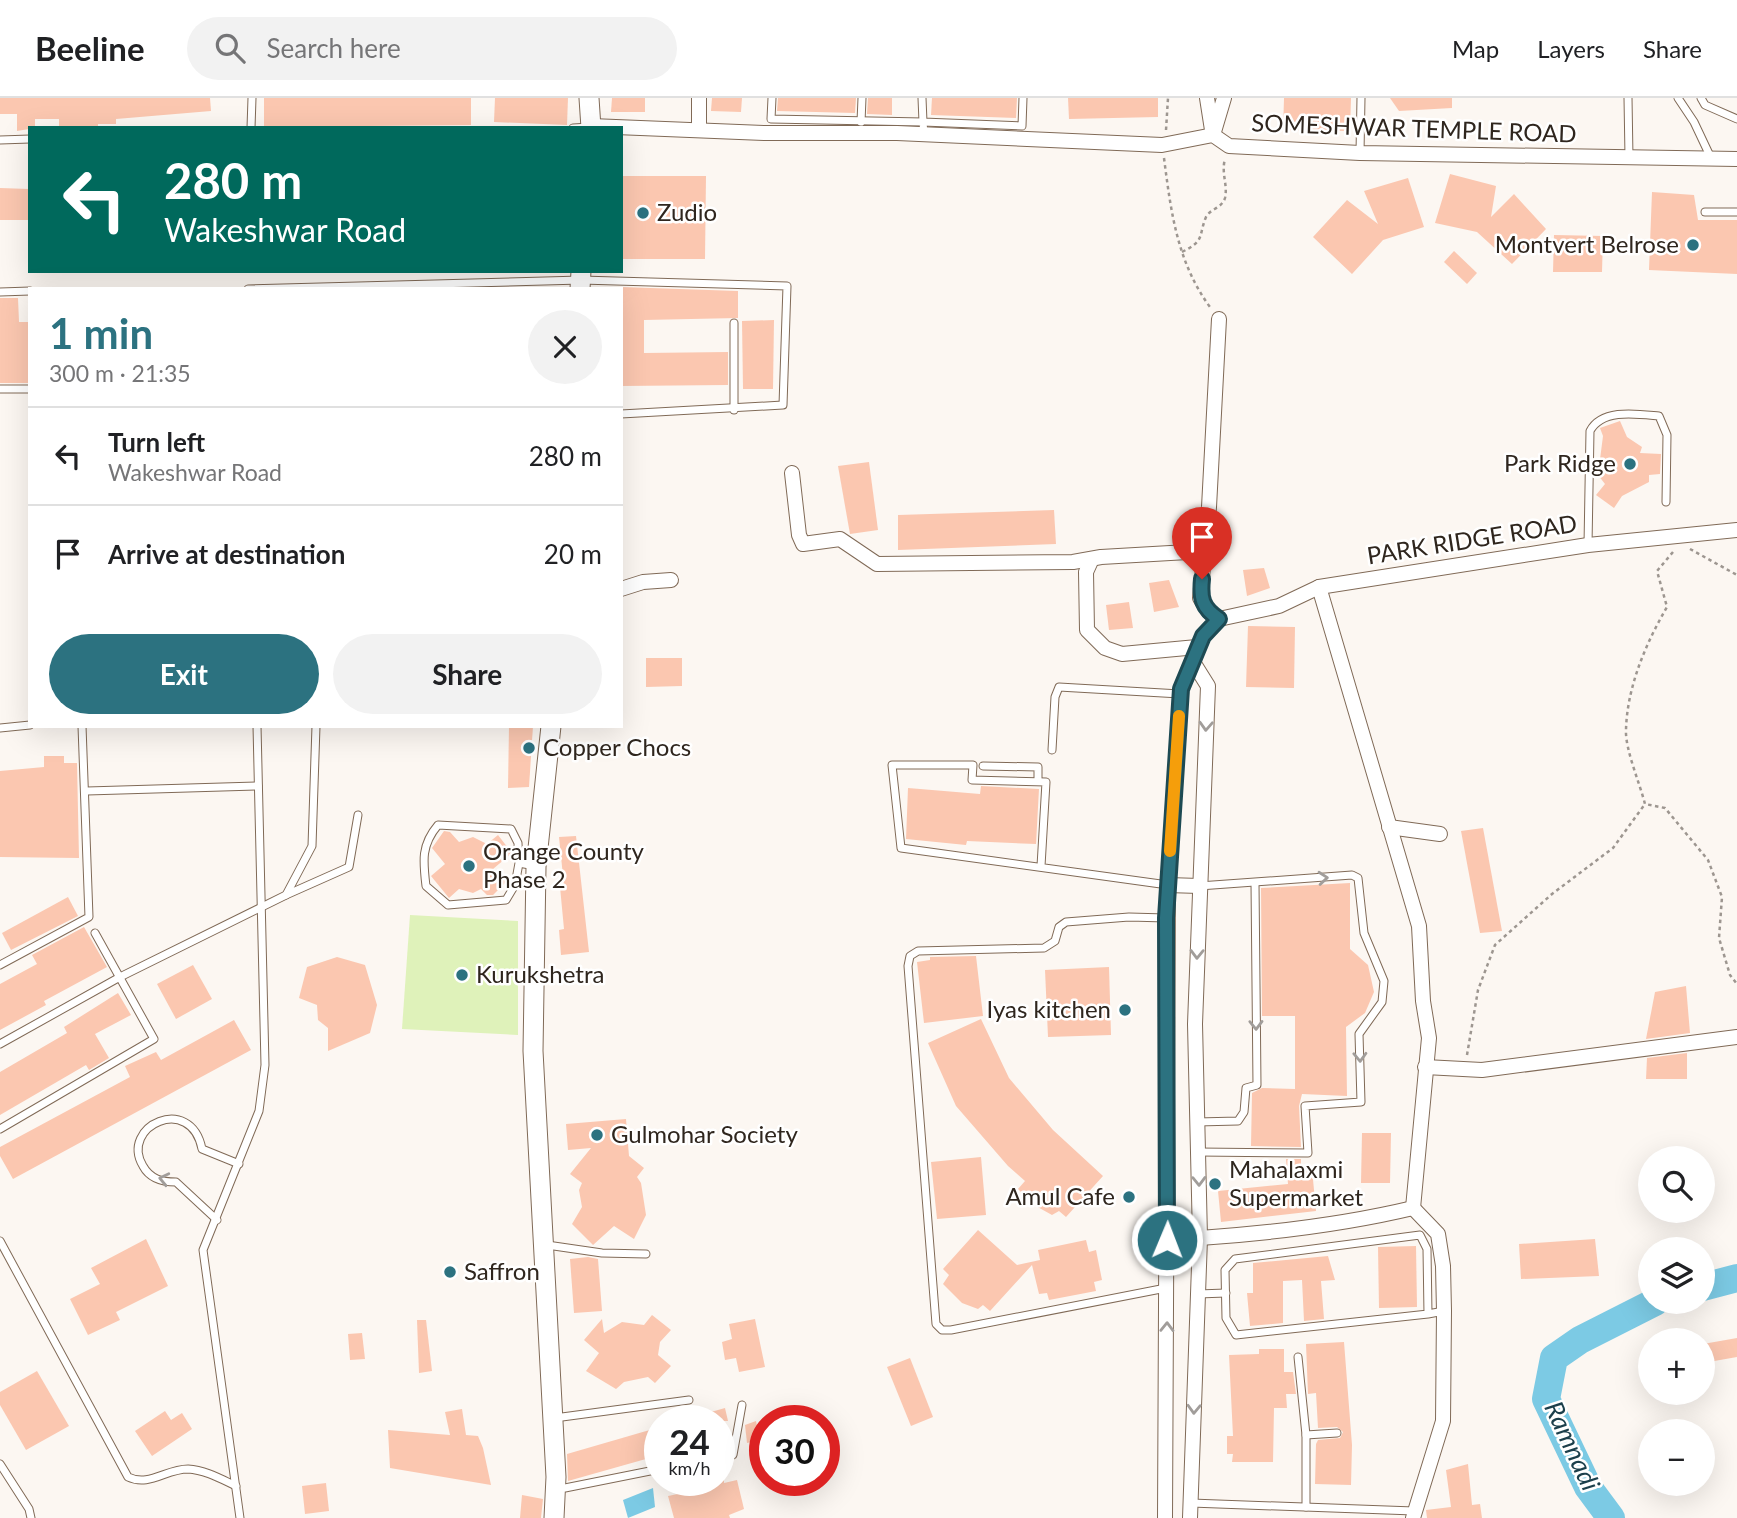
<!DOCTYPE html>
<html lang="en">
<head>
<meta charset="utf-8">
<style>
  body { margin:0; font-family:Lato,sans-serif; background:#f2f2f2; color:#202124; height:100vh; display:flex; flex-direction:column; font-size:26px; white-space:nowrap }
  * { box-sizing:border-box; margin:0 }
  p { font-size:23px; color:#757577 }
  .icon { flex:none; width:38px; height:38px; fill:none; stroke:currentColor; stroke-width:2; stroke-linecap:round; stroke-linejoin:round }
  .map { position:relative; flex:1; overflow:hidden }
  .panel { position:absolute; left:28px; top:189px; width:595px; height:441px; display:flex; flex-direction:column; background:#fff; border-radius:0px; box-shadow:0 7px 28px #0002 }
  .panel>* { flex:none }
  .hud { position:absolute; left:28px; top:28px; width:595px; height:147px; border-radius:0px; box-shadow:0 7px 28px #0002; background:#00695c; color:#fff; overflow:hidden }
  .fabs { position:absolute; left:1638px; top:1048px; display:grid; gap:14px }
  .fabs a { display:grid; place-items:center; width:77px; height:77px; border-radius:50%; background:#fff; box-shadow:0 7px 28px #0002; font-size:35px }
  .speed { position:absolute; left:644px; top:1307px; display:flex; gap:14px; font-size:35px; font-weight:700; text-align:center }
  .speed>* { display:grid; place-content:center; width:91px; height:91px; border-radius:50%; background:#fff; box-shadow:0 7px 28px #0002; line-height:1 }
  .speed small { font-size:18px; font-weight:400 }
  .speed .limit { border:10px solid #d22; background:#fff; color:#111 }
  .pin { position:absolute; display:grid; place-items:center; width:60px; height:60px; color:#fff; margin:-72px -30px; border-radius:50% 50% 50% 0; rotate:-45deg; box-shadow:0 0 7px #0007 }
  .pin .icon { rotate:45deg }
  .me { position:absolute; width:77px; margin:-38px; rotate:1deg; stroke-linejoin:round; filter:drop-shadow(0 0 5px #0008) }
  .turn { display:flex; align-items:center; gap:24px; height:147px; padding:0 21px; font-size:32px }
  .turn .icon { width:91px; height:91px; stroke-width:2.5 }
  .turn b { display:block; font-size:49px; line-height:60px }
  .round { display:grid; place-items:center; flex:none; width:74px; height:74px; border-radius:37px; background:#f2f2f2 }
  .headline { display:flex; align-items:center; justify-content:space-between; height:119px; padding:0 21px }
  h1 { font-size:42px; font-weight:700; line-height:52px; color:#2c7280 }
  .cta { display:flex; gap:14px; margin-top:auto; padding:14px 21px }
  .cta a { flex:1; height:80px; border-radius:42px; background:#2c7280; color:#fff; font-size:28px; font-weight:700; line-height:80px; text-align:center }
  .cta a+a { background:#f2f2f2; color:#202124 }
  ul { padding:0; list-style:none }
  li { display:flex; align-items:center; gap:21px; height:98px; padding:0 21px; border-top:2px solid #e0e0e0 }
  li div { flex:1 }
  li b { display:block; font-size:26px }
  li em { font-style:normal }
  header { display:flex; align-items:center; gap:42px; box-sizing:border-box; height:98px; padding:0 35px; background:#fff; border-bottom:2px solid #e0e0e0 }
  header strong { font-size:33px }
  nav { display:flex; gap:38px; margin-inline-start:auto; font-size:24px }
  .search { width:490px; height:63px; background:#f2f2f2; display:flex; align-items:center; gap:18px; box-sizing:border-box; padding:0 24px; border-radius:38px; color:#757577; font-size:26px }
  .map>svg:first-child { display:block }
  .green { fill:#dff2ba }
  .water { fill:#7ccae4 }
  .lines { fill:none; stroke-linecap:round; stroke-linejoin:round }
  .river { stroke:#7ccae4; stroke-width:28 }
  .building { fill:#fbc7b0 }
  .lane-casing { stroke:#806a57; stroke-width:9 }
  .street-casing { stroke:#806a57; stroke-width:16 }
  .secondary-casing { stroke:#806a57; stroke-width:21 }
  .path { stroke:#9d9690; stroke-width:2.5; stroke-dasharray:3.5 3.5; stroke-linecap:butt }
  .lane { stroke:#fff; stroke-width:7 }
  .street { stroke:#fff; stroke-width:14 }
  .secondary { stroke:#fff; stroke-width:19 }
  .oneway { stroke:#a19d9a }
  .route-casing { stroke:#1d4a53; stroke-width:18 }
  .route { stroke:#2c7280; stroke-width:12 }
  .slow { stroke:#f59e0b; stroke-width:12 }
  .poi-dot { fill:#2c7280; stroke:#fff; stroke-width:2.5 }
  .labels { text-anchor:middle; stroke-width:5; stroke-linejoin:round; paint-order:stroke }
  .street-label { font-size:24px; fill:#2f261e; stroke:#fff }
  .poi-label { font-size:24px; fill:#2f261e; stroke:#fff; text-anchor:start }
  .water-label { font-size:26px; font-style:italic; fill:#1b3f4b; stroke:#fff }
</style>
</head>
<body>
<header>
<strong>Beeline</strong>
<div class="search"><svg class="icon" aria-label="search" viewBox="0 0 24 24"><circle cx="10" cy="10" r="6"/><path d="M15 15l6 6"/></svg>Search here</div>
<nav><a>Map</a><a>Layers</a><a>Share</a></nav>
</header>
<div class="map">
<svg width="1737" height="1420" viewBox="0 0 1737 1420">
  <rect width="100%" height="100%" fill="#fcf7f2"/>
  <path class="green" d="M410,817L518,823V937L402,931Z"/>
  <path class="water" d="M653,1390L655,1409L628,1420L623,1402Z"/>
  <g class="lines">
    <g class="river">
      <path d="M1703,1189L1737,1180"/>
      <path d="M1611,1420L1588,1389L1546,1301L1554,1260L1580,1242L1655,1204"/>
    </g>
  </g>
  <g class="building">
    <path d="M0,0H210L211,13L116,21V26H98V30H59V21H35V30L17,33V16H0Z"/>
    <path d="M264,0H471V27L264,29Z"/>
    <path d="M495,0H568L567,27L494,24Z"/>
    <path d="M612,0H645V14H611Z"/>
    <path d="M712,0H742L741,14L711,13Z"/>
    <path d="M778,0H856L855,15L777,13Z"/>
    <path d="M868,0H892V17L867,16Z"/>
    <path d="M932,0H1017L1016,20L931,17Z"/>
    <path d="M1068,0H1158V19L1069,21Z"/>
    <path d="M1284,0H1351L1350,33L1283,32Z"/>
    <path d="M1390,0H1452V10L1399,13Z"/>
    <path d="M1450,76L1496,88L1491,119L1514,96L1546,131L1512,166L1477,134L1435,125Z"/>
    <path d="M622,78H706L705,161H621Z"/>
    <path d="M1408,80L1424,129L1383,142L1352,176L1313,139L1347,102L1378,126L1364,93Z"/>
    <path d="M0,90L29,91V122H0Z"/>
    <path d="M1652,94L1694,97L1698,122H1737V176L1649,172Z"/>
    <path d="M1554,137L1603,138L1602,174H1553Z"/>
    <path d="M1454,153L1477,175L1467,186L1444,164Z"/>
    <path d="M621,189L738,193V220L644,222V255L728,254V287L621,288Z"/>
    <path d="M0,200H18L19,224H30V285H0Z"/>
    <path d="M774,222L773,291H743L742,223Z"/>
    <path d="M1620,323L1627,339L1642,349L1640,355L1661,356L1660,376L1649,377V384L1622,398L1614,410L1596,397L1605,386L1598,377L1603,338L1600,330Z"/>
    <path d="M869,364L878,432L850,436L838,368Z"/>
    <path d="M1054,412L1056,446L898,452V417Z"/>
    <path d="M1264,470L1270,490L1247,498L1243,472Z"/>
    <path d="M1169,482L1179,509L1154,514L1149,485Z"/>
    <path d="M1129,504L1133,530L1109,532L1106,507Z"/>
    <path d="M1248,528L1295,529L1294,590L1246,589Z"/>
    <path d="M646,560H682V588L646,589Z"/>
    <path d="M509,628H533L529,689L508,690Z"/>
    <path d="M44,658H64V665H77L79,760L0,759V673L44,669Z"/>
    <path d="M981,688L1039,691L1036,746L967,743L966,747L906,741L908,690L980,696Z"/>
    <path d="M1483,730L1502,833L1480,835L1461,733Z"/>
    <path d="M444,733L450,734L459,744L473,739L487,746L498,737L512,755L493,771L506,784L493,797H487L481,791L473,795L459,791L449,800L431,778L445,766L432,750Z"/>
    <path d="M576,738L589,854L561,857L559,832L564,831L560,789L564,788L559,739Z"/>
    <path d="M1350,785V851L1368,867L1374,894L1365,915L1346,929L1347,998L1302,996L1299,1008L1301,1049L1251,1048L1252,995L1262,990L1295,991V918H1262L1261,790Z"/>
    <path d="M68,799L78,818L11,852L2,835Z"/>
    <path d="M84,829L107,869L44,903L46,907L0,932V886L37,866L32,857Z"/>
    <path d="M976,858L983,918L924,925L917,864L930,862V859Z"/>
    <path d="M337,859L365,867L377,907L370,935L328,953V930L318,922L317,907L299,900L307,869Z"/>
    <path d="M193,867L212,901L176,921L157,886Z"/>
    <path d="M1109,869L1111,937L1048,939L1045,872Z"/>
    <path d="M1686,888L1690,935L1646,941L1655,894Z"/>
    <path d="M118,895L131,917L95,936L109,960L89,972L86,967L0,1017V974L67,935L64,929Z"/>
    <path d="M981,921L1009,980L1053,1032L1103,1078L1066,1119L1059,1113L1052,1117L1034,1107L1018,1091L1025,1083L1008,1068L956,1008L928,945Z"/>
    <path d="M234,922L251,952L13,1081L0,1058V1049L130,979L125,968L156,954L161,962Z"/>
    <path d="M1687,955V981H1646L1647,960Z"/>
    <path d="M626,1021L629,1058L644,1070L637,1079L641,1085L646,1117L634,1141L614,1128L593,1147L572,1126L582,1109L579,1092L582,1085L570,1076L591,1050L568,1052L566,1026Z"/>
    <path d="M1362,1035H1391L1390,1085H1361Z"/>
    <path d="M981,1059L986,1117L937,1121L931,1064Z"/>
    <path d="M1286,1061H1301V1072L1312,1071L1316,1113L1221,1124L1218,1093L1288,1086Z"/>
    <path d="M978,1132L1017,1167L1040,1162L1038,1152L1086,1142L1089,1154L1096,1152L1102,1182L1094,1184L1096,1193L1049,1202L1047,1195L1039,1196L1032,1167L990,1213L983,1207L978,1211L962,1205L943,1186L949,1177L943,1171Z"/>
    <path d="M146,1141L168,1188L116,1214L120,1222L88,1237L70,1201L100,1186L91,1170Z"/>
    <path d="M1595,1141L1599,1178L1521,1181L1519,1146Z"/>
    <path d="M1416,1148L1417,1209L1379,1210L1378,1149Z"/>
    <path d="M1328,1158L1335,1182L1321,1183L1324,1221L1304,1223L1302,1182L1283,1183V1225L1250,1228L1247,1195H1253V1165Z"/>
    <path d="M588,1159L598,1161L602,1213L574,1215L570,1161Z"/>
    <path d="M652,1217L671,1232L660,1244L658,1257L671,1268L655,1285L648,1279L624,1284L616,1291L586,1273L599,1255L584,1242L602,1221L604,1235L622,1224L644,1227Z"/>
    <path d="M755,1221L765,1269L739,1274L736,1260L725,1262L722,1244L732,1241L729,1226Z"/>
    <path d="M417,1222H426L432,1273L419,1275Z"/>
    <path d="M362,1235L365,1261L350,1262L348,1236Z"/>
    <path d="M1737,1240V1259L1703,1265V1246Z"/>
    <path d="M1344,1244L1352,1347L1351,1387L1315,1386L1316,1346L1318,1342L1340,1340L1343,1334L1337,1329L1318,1330L1316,1295L1308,1296L1306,1246Z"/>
    <path d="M1259,1251H1284V1274H1293L1296,1296H1286L1287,1310H1274L1273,1364H1232L1233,1356H1227V1338H1233L1229,1257L1259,1256Z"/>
    <path d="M910,1260L933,1319L911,1328L887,1269Z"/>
    <path d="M37,1273L69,1328L26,1352L0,1307V1294Z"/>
    <path d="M725,1310L728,1323H691L690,1320Z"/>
    <path d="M462,1311L466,1337L478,1338L483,1350L491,1387L390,1370L388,1332L450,1337L445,1314Z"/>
    <path d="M165,1313L171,1322L182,1315L192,1331L152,1358L135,1333Z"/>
    <path d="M756,1323L760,1342L747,1345L745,1327Z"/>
    <path d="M660,1329V1357L568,1383L567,1356Z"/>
    <path d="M1468,1366L1472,1407L1480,1406L1482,1420H1427L1426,1412L1451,1409L1446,1372Z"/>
    <path d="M690,1382H724V1385L737,1382L744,1411L729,1417L730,1420H674L668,1398L692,1393Z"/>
    <path d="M326,1385L329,1413L305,1416L302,1388Z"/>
    <path d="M522,1397L543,1401L541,1420H520Z"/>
  </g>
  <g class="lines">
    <g class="lane-casing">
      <g id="lane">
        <path d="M772,0L771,21L923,24L924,37"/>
        <path d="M922,0L923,24L1022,28L1023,0"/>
        <path d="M1628,0L1629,59"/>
        <path d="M1678,0L1694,24L1711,60"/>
        <path d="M1701,0L1705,7L1737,21"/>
        <path d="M861,24L862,0"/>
        <path d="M251,30L252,0"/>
        <path d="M573,30L590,29"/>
        <path d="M0,42L30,41"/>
        <path d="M1360,55L1361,0"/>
        <path d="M1705,114H1737"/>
        <path d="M248,191L581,182L787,188L783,307L621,316"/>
        <path d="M0,194L30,193"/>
        <path d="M0,291H30"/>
        <path d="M734,312V225"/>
        <path d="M1588,447L1590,333C1602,310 1638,316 1659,318L1667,337L1666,404"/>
        <path d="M0,630L30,627"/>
        <path d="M1052,652L1055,599L1059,589L1180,596"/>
        <path d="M983,668L1038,669V683"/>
        <path d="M87,693L258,688"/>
        <path d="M519,765L518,745L511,731L438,727C421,747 423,763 426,788L448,807L506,802L515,787L519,765L535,768"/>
        <path d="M1041,768L1046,684L972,682L973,667H892L901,750L1168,787"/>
        <path d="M286,797L349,769L358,717"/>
        <path d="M1166,820L1129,819L1066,824L1059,829L1055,843L1044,850L918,853L910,858L908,868L936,1226L942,1232H951L1166,1190"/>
        <path d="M0,867L89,819L82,628"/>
        <path d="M0,946L120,879L286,797L312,748L316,628"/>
        <path d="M1197,1024L1238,1023L1244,1014L1246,990L1257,987L1255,785"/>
        <path d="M0,1031L154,941L95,835"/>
        <path d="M1198,1054L1308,1055L1305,1008L1361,1004L1359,936L1382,904L1384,883L1364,835L1358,780L1352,777L1199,788"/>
        <path d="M217,1122L176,1084C162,1084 150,1081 143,1068C119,1028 191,995 202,1051L239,1066"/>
        <path d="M0,1143L128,1379C149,1389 166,1371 188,1371C205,1372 221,1381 236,1388"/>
        <path d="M547,1147L602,1155L646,1156"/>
        <path d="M1198,1196L1226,1195"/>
        <path d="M1428,1216L1427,1151L1420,1137L1235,1161L1225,1172L1226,1220L1236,1237L1428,1216L1444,1213"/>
        <path d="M1298,1259L1306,1337V1409"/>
        <path d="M562,1319L689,1302"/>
        <path d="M1306,1337L1337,1335"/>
        <path d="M719,1360L733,1357L742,1307"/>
        <path d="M0,1366L29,1411L31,1420"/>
        <path d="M565,1390L660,1371"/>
        <path d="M1191,1405L1414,1413"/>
        <path d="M240,1420L203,1152L259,1013L265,967L257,628"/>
      </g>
    </g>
    <g class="street-casing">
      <g id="street">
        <path d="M1207,0L1212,32"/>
        <path d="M591,28L764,35H897L1162,47L1213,37L1229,48L1360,55L1737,61"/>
        <path d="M699,30V0"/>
        <path d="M1213,37L1224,0"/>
        <path d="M792,375L799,437L803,446L840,441L877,466L1073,464L1101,459L1205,453"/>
        <path d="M1091,463L1086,474L1087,532L1105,550L1122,556L1197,549"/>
        <path d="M1319,489L1419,828L1423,903L1429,940L1413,1110"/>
        <path d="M621,491L643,484L671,482"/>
        <path d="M1219,521L1279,508L1319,489L1588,447L1737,432"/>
        <path d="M1219,521L1209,514L1200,500L1209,409L1219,221"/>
        <path d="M1389,729L1440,736"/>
        <path d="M1168,787L1199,788"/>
        <path d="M1425,969L1482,972L1737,939"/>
        <path d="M1200,1140C1272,1135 1342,1127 1413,1110"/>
        <path d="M1165,1420L1168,787L1181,591L1203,538L1219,521"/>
        <path d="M1190,1420L1200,1140L1195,926L1208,588L1193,564"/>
        <path d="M1413,1420L1443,1323L1444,1213L1443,1168L1438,1136L1413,1110"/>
      </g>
    </g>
    <g class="secondary-casing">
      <g id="secondary">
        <path d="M589,0L591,30"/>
        <path d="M580,191L581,173"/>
        <path d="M551,628L536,769L533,953L556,1379L554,1420"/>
      </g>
    </g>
    <g class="path">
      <path d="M1166,32L1168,0"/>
      <path d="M1164,60C1171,114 1177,164 1210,209"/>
      <path d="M1182,154C1206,142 1198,138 1206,119C1210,111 1222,110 1225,100C1228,87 1221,75 1225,61"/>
      <path d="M1690,451L1737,477"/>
      <path d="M1673,454L1657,473L1667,509C1646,545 1627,589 1626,632C1625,651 1640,686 1645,706L1665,710L1708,762L1722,799L1719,840L1730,877L1737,886"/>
      <path d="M1467,957L1478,892L1495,847L1552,796L1613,750L1645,706"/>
    </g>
    <use href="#lane" class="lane"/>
    <use href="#street" class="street"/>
    <use href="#secondary" class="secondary"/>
  </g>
  <defs><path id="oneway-chevron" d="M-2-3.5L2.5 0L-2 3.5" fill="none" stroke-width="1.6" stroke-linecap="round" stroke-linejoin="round" transform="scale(1.75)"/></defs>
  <g class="oneway">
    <use href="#oneway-chevron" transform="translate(1206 628) rotate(93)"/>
    <use href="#oneway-chevron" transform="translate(1323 780) rotate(-5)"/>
    <use href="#oneway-chevron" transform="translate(1197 856) rotate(91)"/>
    <use href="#oneway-chevron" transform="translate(1256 927) rotate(89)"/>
    <use href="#oneway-chevron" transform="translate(1360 959) rotate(88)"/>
    <use href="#oneway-chevron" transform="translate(164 1081) rotate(-167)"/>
    <use href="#oneway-chevron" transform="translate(1199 1083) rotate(89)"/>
    <use href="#oneway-chevron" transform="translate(1167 1229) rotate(-89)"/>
    <use href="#oneway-chevron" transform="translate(1194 1311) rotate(92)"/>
  </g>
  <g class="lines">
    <g class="route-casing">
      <path id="route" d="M1167,1142L1166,820L1181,591L1203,538L1219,521C1202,510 1200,500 1202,481"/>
    </g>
    <use href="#route" class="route"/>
    <path class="slow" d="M1170,753L1179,618"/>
  </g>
  <g class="poi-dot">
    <circle cx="643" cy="115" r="7"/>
    <circle cx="1693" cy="147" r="7"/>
    <circle cx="1630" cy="366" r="7"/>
    <circle cx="529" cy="650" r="7"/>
    <circle cx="469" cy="768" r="7"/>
    <circle cx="462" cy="877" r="7"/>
    <circle cx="1125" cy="912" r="7"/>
    <circle cx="597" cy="1037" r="7"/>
    <circle cx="1215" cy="1086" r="7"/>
    <circle cx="1129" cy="1099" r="7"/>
    <circle cx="450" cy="1174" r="7"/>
  </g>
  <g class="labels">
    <g class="street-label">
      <text transform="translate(1414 31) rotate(2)" y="8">SOMESHWAR TEMPLE ROAD</text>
      <text transform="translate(1472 442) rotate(-9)" y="8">PARK RIDGE ROAD</text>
    </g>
    <g class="poi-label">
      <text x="657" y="123">Zudio</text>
      <text x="1679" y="155" text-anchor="end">Montvert Belrose</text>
      <text x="1616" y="374" text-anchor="end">Park Ridge</text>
      <text x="543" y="658">Copper Chocs</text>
      <text x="483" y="762">Orange County<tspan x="483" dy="28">Phase 2</tspan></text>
      <text x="476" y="885">Kurukshetra</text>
      <text x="1111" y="920" text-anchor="end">Iyas kitchen</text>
      <text x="611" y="1045">Gulmohar Society</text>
      <text x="1229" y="1080">Mahalaxmi<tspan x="1229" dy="28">Supermarket</tspan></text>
      <text x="1115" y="1107" text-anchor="end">Amul Cafe</text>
      <text x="464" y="1182">Saffron</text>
    </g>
    <g class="water-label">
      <text transform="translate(1572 1348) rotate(65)" y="9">Ramnadi</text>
    </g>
  </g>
</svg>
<div class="fabs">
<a><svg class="icon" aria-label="search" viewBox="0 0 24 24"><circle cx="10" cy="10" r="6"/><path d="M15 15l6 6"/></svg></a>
<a><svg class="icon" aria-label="layers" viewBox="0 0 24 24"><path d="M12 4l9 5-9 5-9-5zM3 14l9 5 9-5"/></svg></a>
<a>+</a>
<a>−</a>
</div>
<div class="speed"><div>24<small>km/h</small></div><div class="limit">30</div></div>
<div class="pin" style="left:1202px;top:481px;background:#d93025"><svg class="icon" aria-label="arrive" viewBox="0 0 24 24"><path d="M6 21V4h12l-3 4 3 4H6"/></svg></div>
<svg class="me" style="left:1167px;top:1142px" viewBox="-20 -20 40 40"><circle r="17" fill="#2c7280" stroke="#fff" stroke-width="3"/><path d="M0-11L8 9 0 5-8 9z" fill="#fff"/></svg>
<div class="hud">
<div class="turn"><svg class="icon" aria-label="left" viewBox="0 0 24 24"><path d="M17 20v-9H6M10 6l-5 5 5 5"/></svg><div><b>280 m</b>Wakeshwar Road</div></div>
</div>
<section class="panel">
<div class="headline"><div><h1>1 min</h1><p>300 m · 21:35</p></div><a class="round"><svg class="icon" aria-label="close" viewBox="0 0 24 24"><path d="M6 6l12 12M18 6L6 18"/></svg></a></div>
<ul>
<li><svg class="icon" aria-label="left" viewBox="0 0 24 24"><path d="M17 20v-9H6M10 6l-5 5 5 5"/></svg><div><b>Turn left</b><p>Wakeshwar Road</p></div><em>280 m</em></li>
<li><svg class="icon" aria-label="arrive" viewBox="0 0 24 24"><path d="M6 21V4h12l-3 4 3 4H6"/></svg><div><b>Arrive at destination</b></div><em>20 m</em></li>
</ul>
<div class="cta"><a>Exit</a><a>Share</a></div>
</section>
</div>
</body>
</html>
